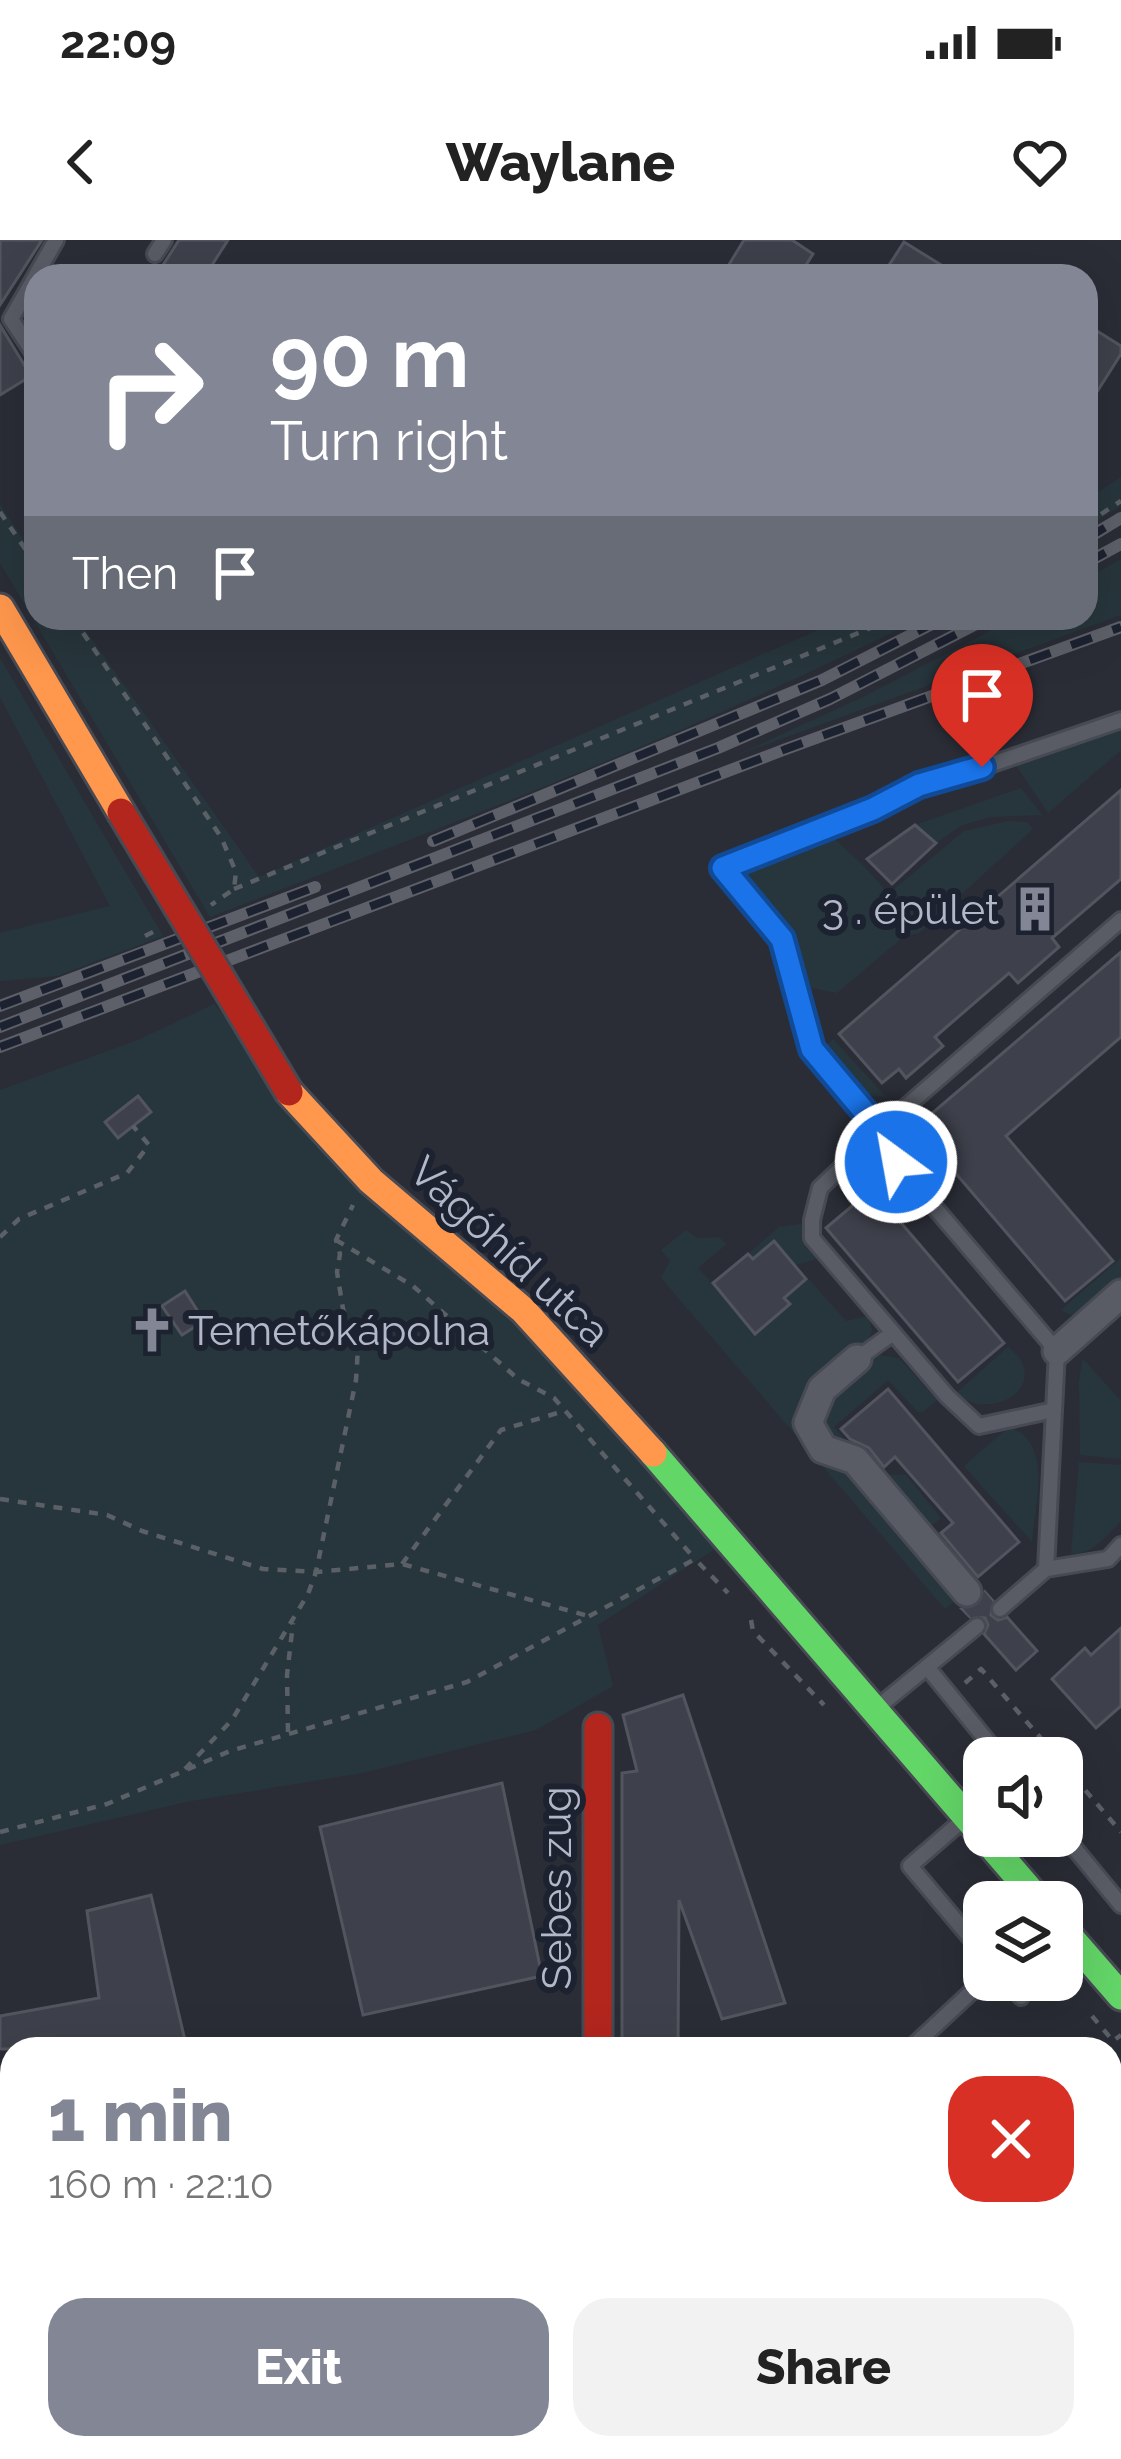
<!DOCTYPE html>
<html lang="en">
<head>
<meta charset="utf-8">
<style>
  body { margin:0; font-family:Raleway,sans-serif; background:#f2f2f2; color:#222; height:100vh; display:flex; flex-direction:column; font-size:45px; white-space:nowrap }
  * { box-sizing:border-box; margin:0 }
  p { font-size:39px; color:#767676 }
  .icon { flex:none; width:66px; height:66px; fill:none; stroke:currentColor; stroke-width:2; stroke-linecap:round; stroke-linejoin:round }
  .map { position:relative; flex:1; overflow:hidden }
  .side { position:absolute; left:0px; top:1797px; width:1122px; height:423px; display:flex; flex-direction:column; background:#fff; border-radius:36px 36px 0 0; box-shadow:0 12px 48px #0002 }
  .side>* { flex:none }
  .banner { position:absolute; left:24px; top:24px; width:1074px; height:366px; border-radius:36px; box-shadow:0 12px 48px #0002; background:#838795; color:#fff; overflow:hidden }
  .buttons { position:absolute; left:963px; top:1497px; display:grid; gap:24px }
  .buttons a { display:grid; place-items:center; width:120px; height:120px; border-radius:24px; background:#fff; box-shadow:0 12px 48px #0002; font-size:60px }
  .pin { position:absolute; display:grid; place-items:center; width:102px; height:102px; color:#fff; margin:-123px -51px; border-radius:50% 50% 50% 0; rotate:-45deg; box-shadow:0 0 12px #0007 }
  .pin .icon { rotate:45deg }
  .me { position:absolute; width:132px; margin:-66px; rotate:328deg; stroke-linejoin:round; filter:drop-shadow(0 0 9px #0008) }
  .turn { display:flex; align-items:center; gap:42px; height:252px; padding:0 48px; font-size:54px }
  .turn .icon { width:156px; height:156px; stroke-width:2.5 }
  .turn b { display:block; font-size:84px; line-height:102px }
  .then { display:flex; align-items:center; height:114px; padding:0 48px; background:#0003; gap:24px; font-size:45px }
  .round { display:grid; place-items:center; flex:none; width:126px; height:126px; border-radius:36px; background:#f2f2f2 }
  .headline { display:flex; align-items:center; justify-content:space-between; height:204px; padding:0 48px }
  h1 { font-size:72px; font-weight:800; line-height:90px; color:#838795 }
  .primary-button { display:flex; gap:24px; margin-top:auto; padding:24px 48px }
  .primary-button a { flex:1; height:138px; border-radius:36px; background:#838795; color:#fff; font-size:48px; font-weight:800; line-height:138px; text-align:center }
  .primary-button a+a { background:#f2f2f2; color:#222 }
  .status { display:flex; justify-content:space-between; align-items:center; height:84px; padding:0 60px; background:#fff; direction:ltr }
  .status svg { height:33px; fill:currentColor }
  header { display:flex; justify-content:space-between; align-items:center; height:156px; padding:0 48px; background:#fff; font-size:54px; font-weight:800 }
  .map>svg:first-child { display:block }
  .green { fill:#27363c }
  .building { fill:#3e414b; stroke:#52555e; stroke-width:3 }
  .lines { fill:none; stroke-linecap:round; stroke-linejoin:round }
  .street-tunnel { stroke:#3f424c; stroke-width:27; stroke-dasharray:27 14; stroke-linecap:butt }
  .lane-casing { stroke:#474a53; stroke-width:20 }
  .street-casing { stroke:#474a53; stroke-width:33 }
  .fast-casing { stroke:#474a53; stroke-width:33 }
  .slow-casing { stroke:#474a53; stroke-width:33 }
  .jam-casing { stroke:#474a53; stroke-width:33 }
  .path { stroke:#5b5f66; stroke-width:4.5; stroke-dasharray:9 9; stroke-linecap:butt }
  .lane { stroke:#595c65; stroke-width:14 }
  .street { stroke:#595c65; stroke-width:27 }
  .fast { stroke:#63d668; stroke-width:27 }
  .slow { stroke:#ff974d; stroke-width:27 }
  .jam { stroke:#b3261e; stroke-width:27 }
  .rail-casing { stroke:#5d6068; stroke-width:12 }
  .rail { stroke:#1d2231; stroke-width:8; stroke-dasharray:22; stroke-linecap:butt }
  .jam-bridge-casing { stroke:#474a53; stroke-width:33; stroke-linecap:butt }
  .jam-bridge { stroke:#b3261e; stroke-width:27 }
  .route-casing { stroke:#114b97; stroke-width:30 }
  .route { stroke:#1a73e8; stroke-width:21 }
  .labels { text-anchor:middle; stroke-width:12; stroke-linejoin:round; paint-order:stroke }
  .poi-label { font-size:42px; fill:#b3b8c8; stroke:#1d2231; text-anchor:end }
  .street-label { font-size:42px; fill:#b3b8c8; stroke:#1d2231 }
</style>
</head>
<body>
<div class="status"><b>22:09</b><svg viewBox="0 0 49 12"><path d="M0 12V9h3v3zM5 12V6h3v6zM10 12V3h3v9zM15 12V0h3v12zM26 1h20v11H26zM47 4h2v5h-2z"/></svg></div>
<header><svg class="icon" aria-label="back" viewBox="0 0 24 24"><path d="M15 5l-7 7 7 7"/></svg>Waylane<svg class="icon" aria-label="heart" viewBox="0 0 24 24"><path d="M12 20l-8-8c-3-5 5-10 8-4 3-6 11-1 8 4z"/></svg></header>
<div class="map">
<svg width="1121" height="2219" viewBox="0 0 1121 2219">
  <rect width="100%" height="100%" fill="#2a2d36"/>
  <g class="green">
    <path d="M1121,237V266L1086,287V260Z"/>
    <path d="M0,264L36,319V378H77L259,637L845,378H921C692,494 450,584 210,677L0,323Z"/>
    <path d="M1121,319V375L737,515L865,456L1015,378H1086V339Z"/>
    <path d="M0,418L163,696L57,736L0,741V693L110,666L0,457Z"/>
    <path d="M1116,485L1121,486V510L1048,573L1015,524Z"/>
    <path d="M1021,548L1042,575L990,577L962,585L936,603L915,585Z"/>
    <path d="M1008,581L1027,582L1033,589L919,693L909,695L904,666L894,649L964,591Z"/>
    <path d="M833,597C863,627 899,652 903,697L837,753L808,747L797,696L755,652L747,633Z"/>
    <path d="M214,764L512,1083L618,1190L715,1309L598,1385L613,1446L536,1490L362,1533L186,1562L0,1605V850L138,800Z"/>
    <path d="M833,799L886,857L867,855L829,815L826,806Z"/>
    <path d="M801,984L816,1019L796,1025L846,1081L868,1076L872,1090L868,1102L809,1153L842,1225L961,1356L945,1369L661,1038L670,1021L661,1010L686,990L697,998L719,997L727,1004L698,1028L756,1093L789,1065L784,1058L806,1038L775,1002L753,1019L748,1014L779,987Z"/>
    <path d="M1121,1018V1049L1077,1078L1061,1070Z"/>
    <path d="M1008,1107C1054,1142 995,1184 955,1154Z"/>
    <path d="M879,1115L899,1118L937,1160L923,1172H918L888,1140L834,1187L853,1211L828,1203L819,1167L826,1157Z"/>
    <path d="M1083,1119L1121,1161V1219L1080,1215L1079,1141Z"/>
    <path d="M1013,1189C1053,1204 1034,1269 1032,1302L964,1226L1003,1192Z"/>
    <path d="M1079,1222L1121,1225V1281C1106,1296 1094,1314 1071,1314Z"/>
    <path d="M881,1234L906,1235L941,1278L928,1289Z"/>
    <path d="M12,2180V2208H493L453,2219H13L9,2193Z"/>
  </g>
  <g class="building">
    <path d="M0,0H42L0,65Z"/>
    <path d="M179,0H228L205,36H156Z"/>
    <path d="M744,0H792L813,14L799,36H722Z"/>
    <path d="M904,2L959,36H882Z"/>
    <path d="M1086,84L1121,106V114L1086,169Z"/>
    <path d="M0,85L31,136L0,155Z"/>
    <path d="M1121,550V639L1052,698L1059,707L1018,743L1009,733L935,797L943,806L906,838L899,829L882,843L839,794Z"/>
    <path d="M915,585L936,603L892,644L867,619Z"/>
    <path d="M1121,712V797L1006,896L1113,1021L1065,1061L916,887Z"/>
    <path d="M138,856L151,872L118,898L105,882Z"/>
    <path d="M872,949L1004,1103L958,1142L826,988Z"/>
    <path d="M774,1001L806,1039L784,1058L790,1064L755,1094L713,1043L748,1014L753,1019Z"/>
    <path d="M185,1051L204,1081L182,1095L162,1066Z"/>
    <path d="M888,1149L1019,1302L978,1337L941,1293L953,1283L895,1217L884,1227L869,1208L850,1199L841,1189Z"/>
    <path d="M985,1352L993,1361L991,1375L998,1380L1007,1377L1037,1411L1016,1430L984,1394L988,1385L985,1378L970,1377L962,1369L978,1366Z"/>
    <path d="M1121,1388V1466L1096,1488L1052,1439L1085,1408L1091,1415Z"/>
    <path d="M683,1455L785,1763L722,1779L679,1660L678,1809H622V1533L637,1531L623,1475Z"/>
    <path d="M502,1543L542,1736L363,1775L320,1587Z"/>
    <path d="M151,1655L187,1809H0V1776L99,1758L87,1671Z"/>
  </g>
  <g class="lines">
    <path class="street-tunnel" d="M967,1352L988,1377"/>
    <g class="lane-casing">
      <g id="lane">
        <path d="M155,14L164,0"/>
        <path d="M36,117L11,79L56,0"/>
        <path d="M857,1119L893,1093"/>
        <path d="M1054,1170L979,1186L947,1156L812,998V980L820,948L901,871L1121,680"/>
        <path d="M1046,1329L1057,1111L896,922L864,871L812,809L782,699L723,628L873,569L919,545L957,536L1121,480"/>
        <path d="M1000,1369L1046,1329L1108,1319L1121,1305"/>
        <path d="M927,1427L1001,1518"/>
        <path d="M878,1467L977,1386"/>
        <path d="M963,1580L910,1626L984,1714"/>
        <path d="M1062,1593L1121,1665"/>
        <path d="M1006,1740L1021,1757"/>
        <path d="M910,1809L984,1740"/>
      </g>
    </g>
    <g class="street-casing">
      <g id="street">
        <path d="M1057,1111L1121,1054"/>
        <path d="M857,1119L822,1149L808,1183L823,1209L855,1220L967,1352"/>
        <path d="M597,2219V2208"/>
      </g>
    </g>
    <g class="fast-casing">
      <g id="fast">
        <path d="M653,1213L1040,1662"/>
        <path d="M1062,1688L1121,1756"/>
      </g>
    </g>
    <g class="slow-casing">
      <g id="slow">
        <path d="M0,368L121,572"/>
        <path d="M289,852L371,941L523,1070L653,1213"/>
      </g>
    </g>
    <g class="jam-casing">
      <path id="jam" d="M598,1487V1809"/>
    </g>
    <g class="path">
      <path d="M0,272L36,325"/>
      <path d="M1086,284L1121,261"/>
      <path d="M73,378L221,597L236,632L234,649L211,665"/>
      <path d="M234,649L895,378"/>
      <path d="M145,696L157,690"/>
      <path d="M0,997L19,979L127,933L149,905L133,886"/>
      <path d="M336,1000L413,1046L518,1139L554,1158L695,1319"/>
      <path d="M0,1259L107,1275L142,1291L263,1329L316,1332L402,1324L592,1377"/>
      <path d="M402,1324L501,1190L564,1171"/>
      <path d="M751,1380L753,1391L824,1465"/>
      <path d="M965,1443L981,1429L1058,1518"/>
      <path d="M288,1492L287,1435L293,1383"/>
      <path d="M1062,1523L1121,1592"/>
      <path d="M185,1529L232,1480L308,1354L316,1332L356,1140L358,1108L343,1069L337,1032L340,1014L336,1000L353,965"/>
      <path d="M0,1592L107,1564L230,1511L467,1442L695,1319L728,1353"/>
      <path d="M1092,1776L1113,1801L1121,1795"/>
    </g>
    <use href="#lane" class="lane"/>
    <use href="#street" class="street"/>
    <use href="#fast" class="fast"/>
    <use href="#slow" class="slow"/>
    <use href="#jam" class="jam"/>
    <g class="rail-casing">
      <g id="rail">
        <path d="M1086,299L1121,278"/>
        <path d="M1086,323L1121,304"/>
        <path d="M433,601L822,440L944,378"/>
        <path d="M0,766L315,647"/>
        <path d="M0,787L718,508L830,459L988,378"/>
        <path d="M0,807L786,509L1121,387"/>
      </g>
    </g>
    <use href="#rail" class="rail"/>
    <g class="jam-bridge-casing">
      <path id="jam-bridge" d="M121,572L289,852"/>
    </g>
    <use href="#jam-bridge" class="jam-bridge"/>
  </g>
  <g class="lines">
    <g class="route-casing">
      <path id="route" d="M896,922L864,871L812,809L782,699L723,628L873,569L919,545L982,527"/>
    </g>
    <use href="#route" class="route"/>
  </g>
  <defs>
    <g id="building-bare" transform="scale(3.6)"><path d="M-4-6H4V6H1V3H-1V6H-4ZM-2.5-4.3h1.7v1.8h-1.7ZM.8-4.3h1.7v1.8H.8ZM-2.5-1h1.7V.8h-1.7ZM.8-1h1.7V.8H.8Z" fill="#838795" stroke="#1d2231" stroke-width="2.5" paint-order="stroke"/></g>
    <g id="church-bare" transform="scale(3.6)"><path d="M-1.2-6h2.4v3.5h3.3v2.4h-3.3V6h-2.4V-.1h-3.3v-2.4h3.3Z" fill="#838795" stroke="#1d2231" stroke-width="2.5" paint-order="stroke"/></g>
  </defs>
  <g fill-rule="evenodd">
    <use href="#building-bare" x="1035" y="669"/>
    <use href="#church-bare" x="152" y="1090"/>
  </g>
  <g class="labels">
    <g class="poi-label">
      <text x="999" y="684">3 . épület</text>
      <text x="188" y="1105" text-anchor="start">Temetőkápolna</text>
    </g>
    <g class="street-label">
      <text transform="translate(510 1011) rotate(43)" y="15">Vágóhíd utca</text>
      <text transform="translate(556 1648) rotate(-90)" y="15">Sebes zug</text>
    </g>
  </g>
</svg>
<div class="buttons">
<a><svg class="icon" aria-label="sound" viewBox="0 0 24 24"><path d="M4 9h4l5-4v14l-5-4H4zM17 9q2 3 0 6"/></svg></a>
<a><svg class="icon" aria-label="layers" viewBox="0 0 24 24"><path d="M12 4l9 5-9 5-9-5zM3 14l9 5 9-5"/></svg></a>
</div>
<div class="pin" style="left:982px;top:527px;background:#d93025"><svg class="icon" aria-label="arrive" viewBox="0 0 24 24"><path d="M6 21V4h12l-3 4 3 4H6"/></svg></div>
<svg class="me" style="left:896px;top:922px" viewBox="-20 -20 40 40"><circle r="17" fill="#1a73e8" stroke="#fff" stroke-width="3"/><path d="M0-11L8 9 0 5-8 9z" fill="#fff"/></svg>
<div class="banner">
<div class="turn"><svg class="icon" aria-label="right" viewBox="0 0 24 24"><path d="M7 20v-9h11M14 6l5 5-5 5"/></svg><div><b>90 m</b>Turn right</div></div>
<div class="then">Then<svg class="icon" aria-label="arrive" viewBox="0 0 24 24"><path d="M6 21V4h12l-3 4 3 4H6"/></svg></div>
</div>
<section class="side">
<div class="headline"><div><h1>1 min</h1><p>160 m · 22:10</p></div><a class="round" style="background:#d93025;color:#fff"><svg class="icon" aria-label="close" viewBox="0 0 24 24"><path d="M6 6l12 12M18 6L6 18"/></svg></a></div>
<div class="primary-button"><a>Exit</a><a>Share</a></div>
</section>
</div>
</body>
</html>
